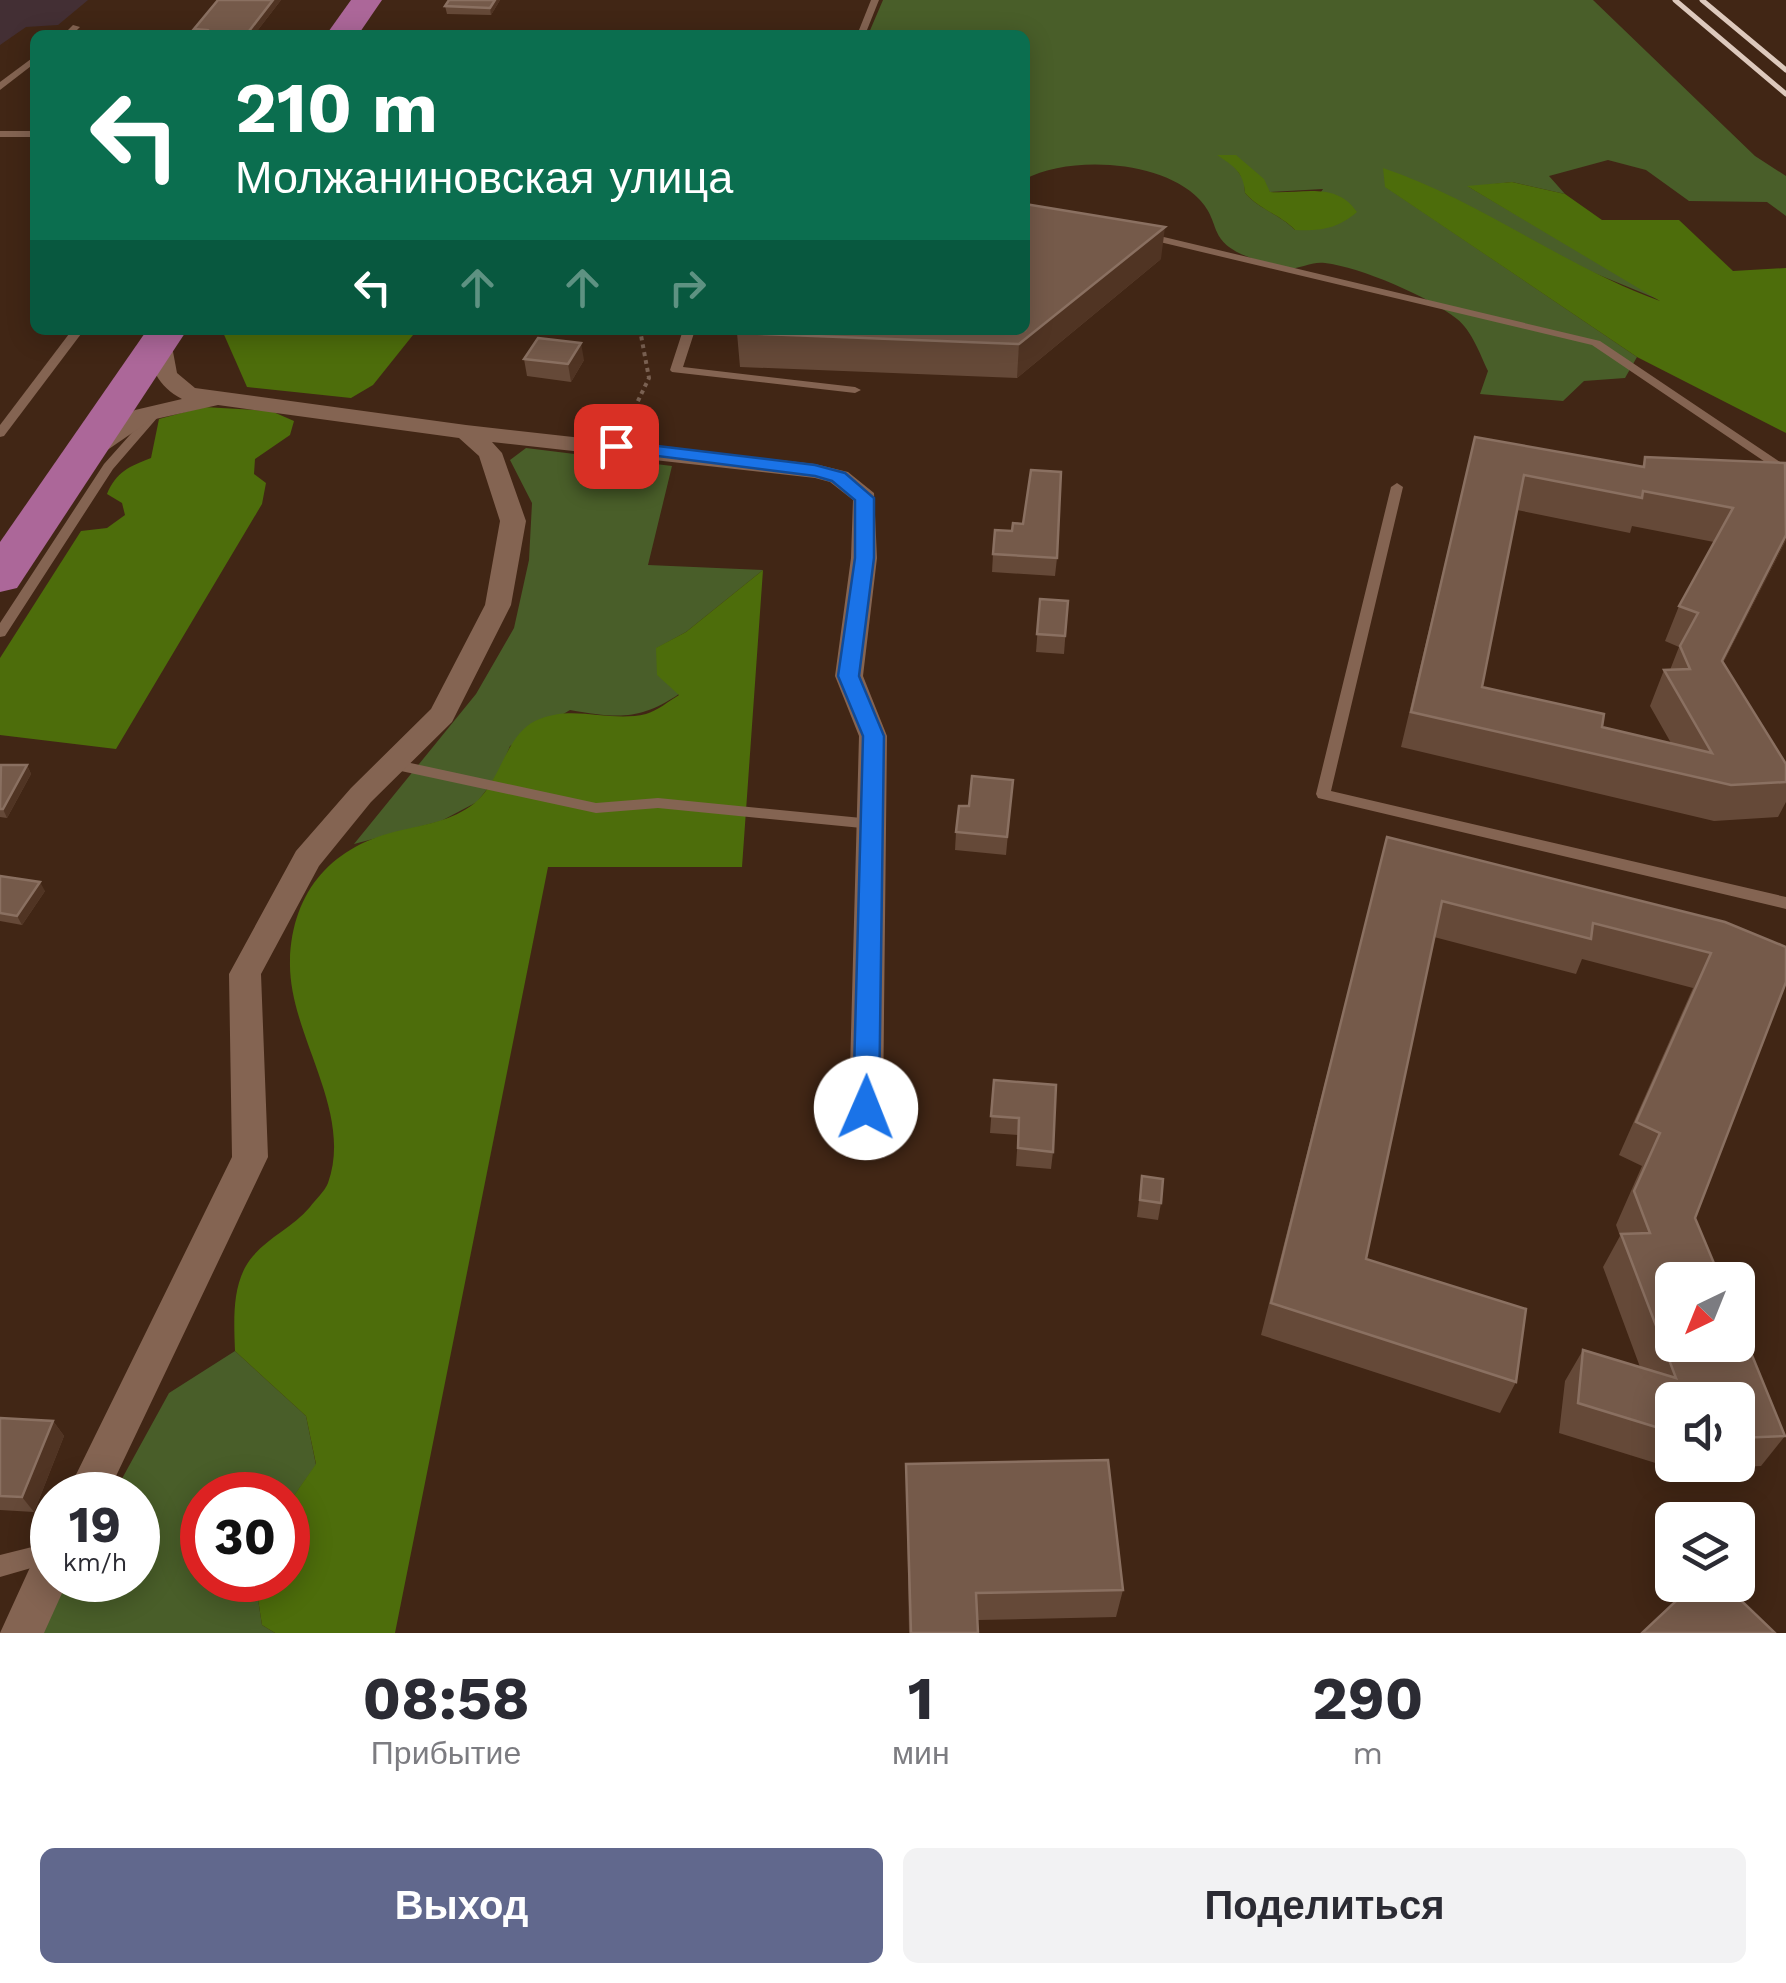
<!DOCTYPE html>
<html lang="ru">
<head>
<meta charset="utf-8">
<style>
  body { margin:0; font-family:"Work Sans",sans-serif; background:#f2f2f3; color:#2b2b33; height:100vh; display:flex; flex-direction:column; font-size:38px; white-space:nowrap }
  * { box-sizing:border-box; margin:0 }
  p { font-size:32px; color:#7c7c81 }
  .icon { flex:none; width:55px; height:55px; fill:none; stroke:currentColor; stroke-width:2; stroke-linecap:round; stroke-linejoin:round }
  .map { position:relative; height:1633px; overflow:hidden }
  .side { display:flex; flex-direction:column; background:#fff; flex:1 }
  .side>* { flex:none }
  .hud { position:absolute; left:30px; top:30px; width:1000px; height:305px; border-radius:15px; box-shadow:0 5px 25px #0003; background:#0b6e4f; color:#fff; overflow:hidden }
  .needle { width:65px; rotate:223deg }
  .controls { position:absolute; left:1655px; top:1262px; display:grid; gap:20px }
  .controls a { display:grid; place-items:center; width:100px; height:100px; border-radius:15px; background:#fff; box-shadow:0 5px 25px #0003; font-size:50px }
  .speed { position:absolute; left:30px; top:1472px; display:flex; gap:20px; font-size:50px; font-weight:700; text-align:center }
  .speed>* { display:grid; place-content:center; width:130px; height:130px; border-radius:50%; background:#fff; box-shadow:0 5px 25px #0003; line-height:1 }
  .speed small { font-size:25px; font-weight:400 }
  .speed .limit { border:15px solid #d22; background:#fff; color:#111 }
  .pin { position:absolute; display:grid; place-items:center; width:85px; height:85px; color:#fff; margin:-42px; border-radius:20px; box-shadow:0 5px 15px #0006 }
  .me { position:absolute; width:110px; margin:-55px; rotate:1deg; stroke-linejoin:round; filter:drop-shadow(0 0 8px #0008) }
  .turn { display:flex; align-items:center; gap:35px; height:210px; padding:0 40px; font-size:45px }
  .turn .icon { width:130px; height:130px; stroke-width:2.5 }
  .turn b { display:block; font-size:70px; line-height:85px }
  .lanes { display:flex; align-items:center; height:95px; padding:0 40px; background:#0003; justify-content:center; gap:50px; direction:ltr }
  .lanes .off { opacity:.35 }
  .eta { display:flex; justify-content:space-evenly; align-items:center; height:170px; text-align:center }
  .eta b { font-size:60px; font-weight:700; line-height:70px }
  .button { display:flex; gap:20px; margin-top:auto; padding:20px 40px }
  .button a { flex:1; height:115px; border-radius:15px; background:#61688d; color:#fff; font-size:40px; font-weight:700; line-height:115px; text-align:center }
  .button a+a { background:#f2f2f3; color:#2b2b33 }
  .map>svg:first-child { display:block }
  .industrial { fill:#432f34 }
  .green { fill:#495e29; fill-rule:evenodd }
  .forest { fill:#4d6d0b }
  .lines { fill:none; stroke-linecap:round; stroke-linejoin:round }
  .path { stroke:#7a6152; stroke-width:4; stroke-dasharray:4 4; stroke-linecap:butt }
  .lane { fill:#846452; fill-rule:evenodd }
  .street { fill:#846452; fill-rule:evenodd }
  .highway { fill:#ac6799; fill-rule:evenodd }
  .rail { stroke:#ddc9bd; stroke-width:5 }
  .wall { fill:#654938; fill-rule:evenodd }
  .shaded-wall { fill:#503423 }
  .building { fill:#755a4a; stroke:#8a7061; stroke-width:2.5; fill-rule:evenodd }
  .route { fill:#1a73e8; stroke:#114b97; stroke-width:2.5 }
</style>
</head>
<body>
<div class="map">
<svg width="1786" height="1633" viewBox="0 0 1786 1633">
  <rect width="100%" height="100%" fill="#412615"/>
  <path class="industrial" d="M0,0H88L58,25L26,27L0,45Z"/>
  <g class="green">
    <path d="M883,0H1593L1755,156L1786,176V216L1767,202L1689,201L1646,170L1608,160L1549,176L1565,194L1512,182L1469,187L1667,303L1386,187L1637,357L1625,378L1584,381L1563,401L1480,394L1488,371C1480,354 1472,331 1457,319C1430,297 1360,267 1325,263C1312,261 1300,269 1287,269C1277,269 1261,262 1251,258C1205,241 1223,224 1199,199C1162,160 1070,155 1025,179V35H868ZM1234,166L1270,192L1323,189L1295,230C1280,214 1260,210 1245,193L1244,180Z"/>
    <path d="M526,448L672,466L648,565L763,570L686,632L657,648L679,694C639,721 617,718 570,710L510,746L498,775L477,802L441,821L354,844L476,694L514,628L529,560L532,503L510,460Z"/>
    <path d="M235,1351L306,1416L316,1465L288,1504V1495H202V1580H255L262,1625L275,1633H37L66,1580H138V1495H113L169,1393Z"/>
  </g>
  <g class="forest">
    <path d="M1217,155H1236L1264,179L1270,192C1303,194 1336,181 1357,212C1337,229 1321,231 1295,230C1279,214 1260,210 1245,193C1244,173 1234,166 1217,155Z"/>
    <path d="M1383,168C1481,201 1563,266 1660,301L1467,186L1512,182L1565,194L1602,220H1679L1733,271L1786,268V433L1637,357L1385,187Z"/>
    <path d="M222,330H417L373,385L351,398L247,387Z"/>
    <path d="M204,407L271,411L294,421L290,435L255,459L254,474L266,483L262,504L116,749L0,735V658L81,531L107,528L125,515L122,503L107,494C116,472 130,466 151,458L159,419Z"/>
    <path d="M763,570L742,867H548L395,1633H275L262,1625L255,1580H288V1504L316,1464L306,1416L235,1351C234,1321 231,1281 253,1256C269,1237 293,1227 310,1207C315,1200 325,1191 328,1183C354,1110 288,1034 290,961C292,890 333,845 402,830C428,824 458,819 478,800C501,778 506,736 535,721C572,703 608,723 646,714C657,711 669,701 679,695L657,675L656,648L686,632Z"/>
  </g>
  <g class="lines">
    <path class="path" d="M624,430L649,378L640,330"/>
    <g class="lane">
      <path d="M871,0H879L865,35H857Z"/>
      <path d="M73,25L80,27L72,35H63Z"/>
      <path d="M35,56V63L0,90V82Z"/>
      <rect x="0" y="131" width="35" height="6"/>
      <path d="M1147,233L1600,341L1786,466V476L1592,345L1143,238V234Z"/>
      <path d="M72,330H84L4,436L0,437V425Z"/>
      <path d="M118,330H138C134,335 122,335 118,330Z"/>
      <path d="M683,330H695L683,367L855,387L861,390L855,393L672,372L670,370Z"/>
      <path d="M158,406L164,410L113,469L5,636L0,637V623L104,464L154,408Z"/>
      <path d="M1397,483L1403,487L1331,791L1786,897V909L1318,798L1316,794L1391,487Z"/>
      <path d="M392,759L596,803L658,798L872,819L880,824L872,829L658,808L596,813L387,768L385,764Z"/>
      <path d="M52,1542V1562L0,1577V1555Z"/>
    </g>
    <g class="street">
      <path d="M160,334L171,341L177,373L195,388L466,425L815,464L848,472L874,493L877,558L863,676L887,736L883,1108L878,1118L866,1122L854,1118L849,1108L859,736L835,676L851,558L853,500L830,482L815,478L492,442L502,453L526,521L511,605L452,722L371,802L319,866L261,974L268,1157L107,1495H66L232,1157L229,974L296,851L351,788L431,709L485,605L500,521L479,456L459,438L218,405L151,420L103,453H85L82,448L85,443L135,410L182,399C158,386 149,368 149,341Z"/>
      <path d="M52,1546V1580H68L44,1633H0L37,1552Z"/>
    </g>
    <g class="highway">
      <path d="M351,0H382L358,35H326Z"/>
      <path d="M147,330H187L17,588L0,592V542Z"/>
    </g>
    <g class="rail">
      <path d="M1675,0L1786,94"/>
      <path d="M1702,0L1786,70"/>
    </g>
  </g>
  <g class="wall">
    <path d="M281,0L254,35H196L194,29Z"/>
    <path d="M449,0H500L491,15L447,14L445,6Z"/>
    <path d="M1161,259L1017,378L740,367L737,333L1025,330Z"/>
    <path d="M524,359L584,360L571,382L527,376Z"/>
    <path d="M1475,437L1642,467L1645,457L1786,540L1723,663L1786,764V802L1778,817L1714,821L1401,747ZM1517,510L1630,533L1632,526L1714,542L1679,606L1665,641L1679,647L1670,670H1664L1650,706L1671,743L1602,727L1482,687Z"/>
    <path d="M993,554L1057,558L1055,576L992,572Z"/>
    <path d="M1040,599L1068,601L1064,654L1036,652Z"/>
    <path d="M27,765L31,774L7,818L0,817V767Z"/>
    <path d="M1013,780L1006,855L955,850L956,832L969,806Z"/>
    <path d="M1387,837L1725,922L1695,1218L1785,1436L1761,1466L1678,1470L1559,1433L1565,1381L1583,1350L1640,1367L1603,1267L1620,1236L1616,1225L1642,1166L1619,1155L1693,988L1582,959L1576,974L1434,937L1366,1259L1516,1382L1500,1413L1261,1335ZM1672,1400H1738V1465H1672Z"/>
    <path d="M0,876L45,891L22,925L0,921Z"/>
    <path d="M994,1080L1053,1152L1051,1169L1016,1166L1018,1135L990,1133Z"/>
    <path d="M1142,1176L1161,1203L1158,1220L1137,1217Z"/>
    <path d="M0,1418L53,1421L64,1436L34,1512L0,1510Z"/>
    <path d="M906,1464L1123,1590L1116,1617L978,1620V1633H909Z"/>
  </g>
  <g class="shaded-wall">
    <path d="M273,0H281L254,35H246Z"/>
    <path d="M495,0H500L491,15L490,8Z"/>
    <path d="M1165,227L1161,259L1017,378L1019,344Z"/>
    <path d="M581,343L584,360L571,382L568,364Z"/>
    <path d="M1786,535V540L1706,696L1722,661Z"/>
    <path d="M27,765L31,774L7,818L3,809Z"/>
    <path d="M40,882L45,891L22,925L17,916Z"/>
    <path d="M53,1421L64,1436L34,1512L22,1497Z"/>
  </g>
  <g class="building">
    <path d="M218,0H273L246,35H203L207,30L194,29Z"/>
    <path d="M449,0H495L490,8L445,6Z"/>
    <path d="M1025,204L1165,227L1019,344L737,333L738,330H1025Z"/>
    <path d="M538,338L581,343L568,364L524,359Z"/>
    <path d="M1475,437L1644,467L1645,457L1785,463L1786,535L1722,661L1786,764V782L1731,785L1411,712ZM1524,475L1642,498L1643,491L1733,508L1679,606L1698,613L1680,646L1690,669L1664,670L1712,753L1602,727L1604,714L1482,687Z"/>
    <path d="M1031,470L1061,472L1057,558L993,554L995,530L1012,531L1013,523L1023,524Z"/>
    <path d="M1040,599L1068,601L1065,636L1037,634Z"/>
    <path d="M1,765H27L3,809H0Z"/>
    <path d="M972,776L1013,780L1007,837L956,832L959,806H969Z"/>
    <path d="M1387,837L1725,922L1786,947V982L1695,1218L1721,1280H1672V1345H1738V1321L1785,1436L1738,1438V1400H1672V1432L1578,1403L1583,1350L1676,1378L1621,1234L1650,1233L1634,1191L1660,1133L1636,1122L1711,953L1593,923L1591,939L1442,901L1366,1259L1526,1309L1516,1382L1271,1303Z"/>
    <path d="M0,876L40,882L17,916L0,913Z"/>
    <path d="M994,1080L1056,1085L1053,1152L1018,1148L1019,1118L991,1116Z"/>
    <path d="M1142,1176L1163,1179L1161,1203L1140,1200Z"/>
    <path d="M0,1418L53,1421L22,1497L0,1496Z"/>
    <path d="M1108,1460L1123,1590L976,1593L978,1633H911L906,1464Z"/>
    <path d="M1693,1585H1725L1775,1633H1642Z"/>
  </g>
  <path class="route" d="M616,441L815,465L845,473L874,498V558L859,676L884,736L879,1108L875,1115L866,1119L853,1108L863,736L838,676L855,558V500L832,481L815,476L610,450V442Z"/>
</svg>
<div class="controls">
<a><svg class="needle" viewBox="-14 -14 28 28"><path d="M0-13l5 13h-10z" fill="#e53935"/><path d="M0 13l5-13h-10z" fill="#7c7c81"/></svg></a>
<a><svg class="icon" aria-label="sound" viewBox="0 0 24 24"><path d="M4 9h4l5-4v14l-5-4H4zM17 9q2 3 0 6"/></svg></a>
<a><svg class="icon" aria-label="layers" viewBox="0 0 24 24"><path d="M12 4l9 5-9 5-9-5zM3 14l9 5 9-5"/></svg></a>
</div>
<div class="speed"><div>19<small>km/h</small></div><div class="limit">30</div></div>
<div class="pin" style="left:616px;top:446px;background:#d93025"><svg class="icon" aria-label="arrive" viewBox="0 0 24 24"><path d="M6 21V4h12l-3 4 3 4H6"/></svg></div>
<svg class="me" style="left:866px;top:1108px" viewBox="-20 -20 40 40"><circle r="19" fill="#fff"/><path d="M0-13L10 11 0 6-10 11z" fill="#1a73e8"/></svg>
<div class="hud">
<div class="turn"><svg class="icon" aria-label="left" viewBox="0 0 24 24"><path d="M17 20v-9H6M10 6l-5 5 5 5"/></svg><div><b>210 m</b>Молжаниновская улица</div></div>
<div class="lanes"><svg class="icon" aria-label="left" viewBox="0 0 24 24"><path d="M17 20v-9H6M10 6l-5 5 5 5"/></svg><svg class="icon off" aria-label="ahead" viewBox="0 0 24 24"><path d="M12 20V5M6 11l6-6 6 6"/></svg><svg class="icon off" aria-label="ahead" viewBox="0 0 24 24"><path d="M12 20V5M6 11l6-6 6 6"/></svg><svg class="icon off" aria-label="right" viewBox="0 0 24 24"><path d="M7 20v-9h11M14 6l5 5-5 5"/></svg></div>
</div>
</div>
<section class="side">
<div class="eta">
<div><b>08:58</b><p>Прибытие</p></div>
<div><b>1</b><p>мин</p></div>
<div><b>290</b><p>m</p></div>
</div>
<div class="button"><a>Выход</a><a>Поделиться</a></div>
</section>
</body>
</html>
